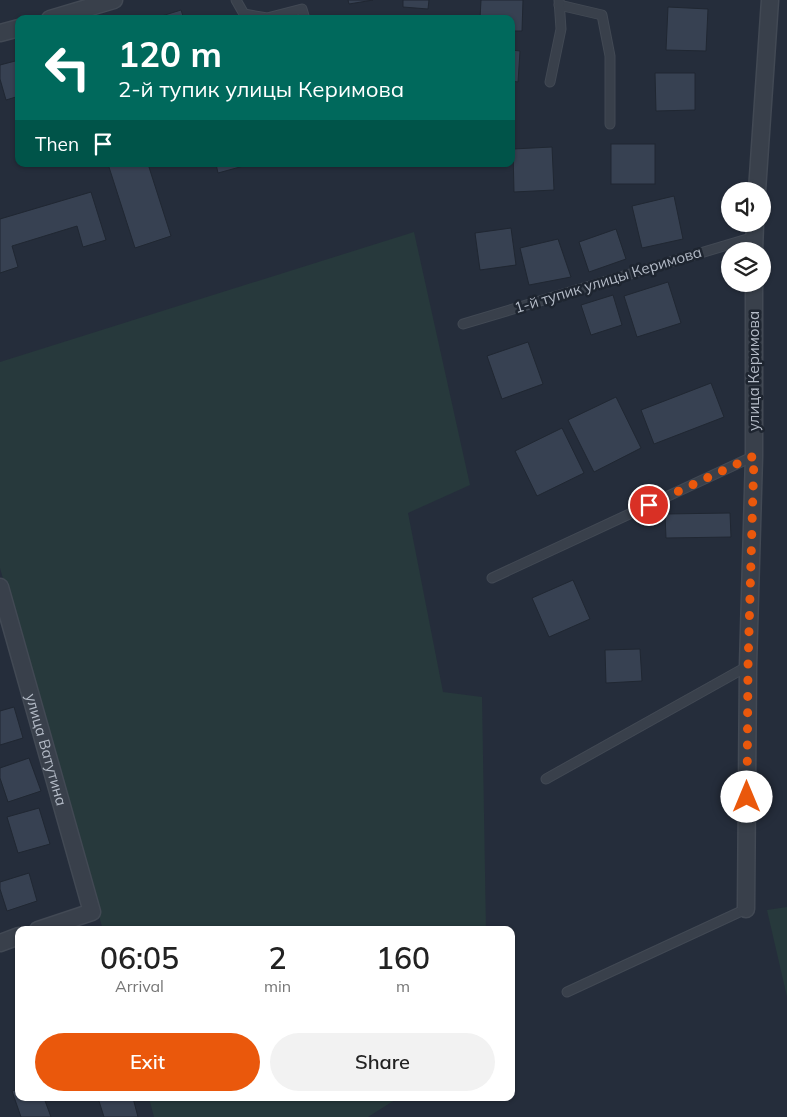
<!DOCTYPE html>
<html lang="en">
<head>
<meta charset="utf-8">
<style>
  body { margin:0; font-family:Mulish,sans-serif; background:#f2f2f2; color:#222; height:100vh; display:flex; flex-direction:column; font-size:19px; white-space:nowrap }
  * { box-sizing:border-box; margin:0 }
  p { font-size:16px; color:#767676 }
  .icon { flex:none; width:28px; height:28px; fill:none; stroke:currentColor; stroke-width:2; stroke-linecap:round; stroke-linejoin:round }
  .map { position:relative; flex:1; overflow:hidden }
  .panel { position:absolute; left:15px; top:926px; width:500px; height:175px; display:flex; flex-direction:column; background:#fff; border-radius:10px; box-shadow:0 1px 4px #0004 }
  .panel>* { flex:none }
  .banner { position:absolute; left:15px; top:15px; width:500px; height:152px; border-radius:10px; box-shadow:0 1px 4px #0004; background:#00695c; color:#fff; overflow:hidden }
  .tools { position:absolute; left:721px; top:182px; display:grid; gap:10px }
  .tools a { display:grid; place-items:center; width:50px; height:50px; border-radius:50%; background:#fff; box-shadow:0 1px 4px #0004; font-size:25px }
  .pin { position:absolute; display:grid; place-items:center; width:42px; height:42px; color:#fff; margin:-21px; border:2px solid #fff; border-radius:50%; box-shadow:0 1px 5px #0007 }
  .me { position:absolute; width:55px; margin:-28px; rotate:0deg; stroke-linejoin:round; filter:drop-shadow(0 0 4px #0008) }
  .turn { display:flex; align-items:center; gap:18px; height:105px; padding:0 20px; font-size:22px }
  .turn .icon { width:65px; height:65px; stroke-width:2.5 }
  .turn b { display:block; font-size:35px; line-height:42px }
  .then { display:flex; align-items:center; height:48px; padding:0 20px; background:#0003; gap:10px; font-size:19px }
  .eta { display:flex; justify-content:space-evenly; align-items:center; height:85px; text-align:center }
  .eta b { font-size:30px; font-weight:600; line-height:35px }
  .button { display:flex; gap:10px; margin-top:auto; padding:10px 20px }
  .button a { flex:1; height:58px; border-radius:30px; background:#ea580c; color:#fff; font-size:20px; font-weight:600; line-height:58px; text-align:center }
  .button a+a { background:#f2f2f2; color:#222 }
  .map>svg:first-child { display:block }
  .green { fill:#27393c }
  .building { fill:#374152; stroke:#202732 }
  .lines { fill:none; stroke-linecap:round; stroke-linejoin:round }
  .service-casing { stroke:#424954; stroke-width:11 }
  .minor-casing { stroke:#424954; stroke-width:19 }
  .service { stroke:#39404b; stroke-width:9 }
  .minor { stroke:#39404b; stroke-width:16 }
  .route { stroke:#ea580c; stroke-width:9; stroke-dasharray:0 16.2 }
  .labels { text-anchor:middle; stroke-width:5; stroke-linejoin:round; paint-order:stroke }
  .street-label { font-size:15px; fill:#b4bbc7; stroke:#1e2530 }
</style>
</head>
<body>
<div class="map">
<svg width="787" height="1117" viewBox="0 0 787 1117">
  <rect width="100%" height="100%" fill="#252d3b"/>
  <g class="green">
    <path d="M414,232L470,485L408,513L443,692L482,697L486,930H103L0,568V362Z"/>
    <path d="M787,907V997L767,910Z"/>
    <path d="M149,1098H398L368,1117H154Z"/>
  </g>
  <g class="building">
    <path d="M348,0H373L349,4Z"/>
    <path d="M403,0H429L428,9L403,7Z"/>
    <path d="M481,0H523L522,31H511V19H480Z"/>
    <path d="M668,7L708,9L706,51L666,50Z"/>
    <path d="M181,10L184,19H152Z"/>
    <path d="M511,50L520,51L518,82L511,81Z"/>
    <path d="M19,60V96L6,100L0,79V65Z"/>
    <path d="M655,73H695V110L656,111Z"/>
    <rect x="611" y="144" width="44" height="40"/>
    <path d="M552,147L554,190L514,192L513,149Z"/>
    <path d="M108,164H148L171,236L135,248Z"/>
    <path d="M216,164H251L218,173Z"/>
    <path d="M91,192L106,240L83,247L77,226L12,246L18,267L0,273V219Z"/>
    <path d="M674,196L683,239L642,248L632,206Z"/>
    <path d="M511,228L516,265L480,270L475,233Z"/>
    <path d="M616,229L626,259L589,272L579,242Z"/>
    <path d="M558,239L571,277L529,285L520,248Z"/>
    <path d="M668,282L681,323L637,337L624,296Z"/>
    <path d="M613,295L622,325L591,335L581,305Z"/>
    <path d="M528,342L543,384L502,399L487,356Z"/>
    <path d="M711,383L724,417L654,444L641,410Z"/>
    <path d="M616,397L641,448L594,472L568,420Z"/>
    <path d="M562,428L584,473L537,496L515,451Z"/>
    <path d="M730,513L731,537L666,538L665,514Z"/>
    <path d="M573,580L590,619L549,637L532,598Z"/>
    <path d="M640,649L642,681L606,683L605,650Z"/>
    <path d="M14,707L23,738L0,745V711Z"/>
    <path d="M29,758L41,791L8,802L0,778V768Z"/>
    <path d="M39,808L50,844L18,853L7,817Z"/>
    <path d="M29,873L37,901L7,911L0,889V882Z"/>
    <path d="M19,1089V1098H44L51,1117H21L12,1091Z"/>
    <path d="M98,1098H133L138,1117H104Z"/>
  </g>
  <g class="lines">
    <g class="service-casing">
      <g id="service">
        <path d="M236,0L244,14L267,18L302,9L305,19"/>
        <path d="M559,5L602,15L610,56V124"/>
        <path d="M550,82L561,29L559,0"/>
        <path d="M463,324L754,237"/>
        <path d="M492,578L754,456"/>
        <path d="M546,779L748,666"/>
        <path d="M567,992L746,909"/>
      </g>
    </g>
    <g class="minor-casing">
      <g id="minor">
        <path d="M50,19L114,0"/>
        <path d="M0,33L19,28"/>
        <path d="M757,191L770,0"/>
        <path d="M754,251L755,224"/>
        <path id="s1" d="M0,587L92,912L38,930"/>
        <path d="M746,909L748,666L754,456V284"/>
        <path d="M0,943L19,936"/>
      </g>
    </g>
    <use href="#service" class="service"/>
    <use href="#minor" class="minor"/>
  </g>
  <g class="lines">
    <path class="route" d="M649,505L754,456L748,666L747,797"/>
  </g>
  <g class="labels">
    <g class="street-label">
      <text transform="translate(608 280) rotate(-17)" y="5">1-й тупик улицы Керимова</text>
      <text transform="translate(754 371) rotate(-90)" y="5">улица Керимова</text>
      <text dy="5" stroke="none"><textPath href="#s1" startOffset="169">улица Ватутина</textPath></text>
    </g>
  </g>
</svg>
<div class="tools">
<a><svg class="icon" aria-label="sound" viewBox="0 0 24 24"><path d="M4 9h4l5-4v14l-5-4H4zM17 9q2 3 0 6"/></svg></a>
<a><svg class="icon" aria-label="layers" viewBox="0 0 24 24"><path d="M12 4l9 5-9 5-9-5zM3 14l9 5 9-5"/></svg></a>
</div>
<div class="pin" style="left:649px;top:505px;background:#d93025"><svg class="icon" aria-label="arrive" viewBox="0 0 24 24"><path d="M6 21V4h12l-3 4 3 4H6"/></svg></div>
<svg class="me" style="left:747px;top:797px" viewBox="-20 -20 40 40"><circle r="19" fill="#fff"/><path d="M0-13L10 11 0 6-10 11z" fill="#ea580c"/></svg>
<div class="banner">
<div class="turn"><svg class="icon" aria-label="left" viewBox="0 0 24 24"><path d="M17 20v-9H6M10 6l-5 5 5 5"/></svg><div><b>120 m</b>2-й тупик улицы Керимова</div></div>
<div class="then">Then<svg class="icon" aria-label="arrive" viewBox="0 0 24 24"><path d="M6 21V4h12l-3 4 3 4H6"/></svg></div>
</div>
<section class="panel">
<div class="eta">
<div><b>06:05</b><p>Arrival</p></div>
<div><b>2</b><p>min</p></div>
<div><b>160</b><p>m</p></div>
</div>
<div class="button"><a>Exit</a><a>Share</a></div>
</section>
</div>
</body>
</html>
